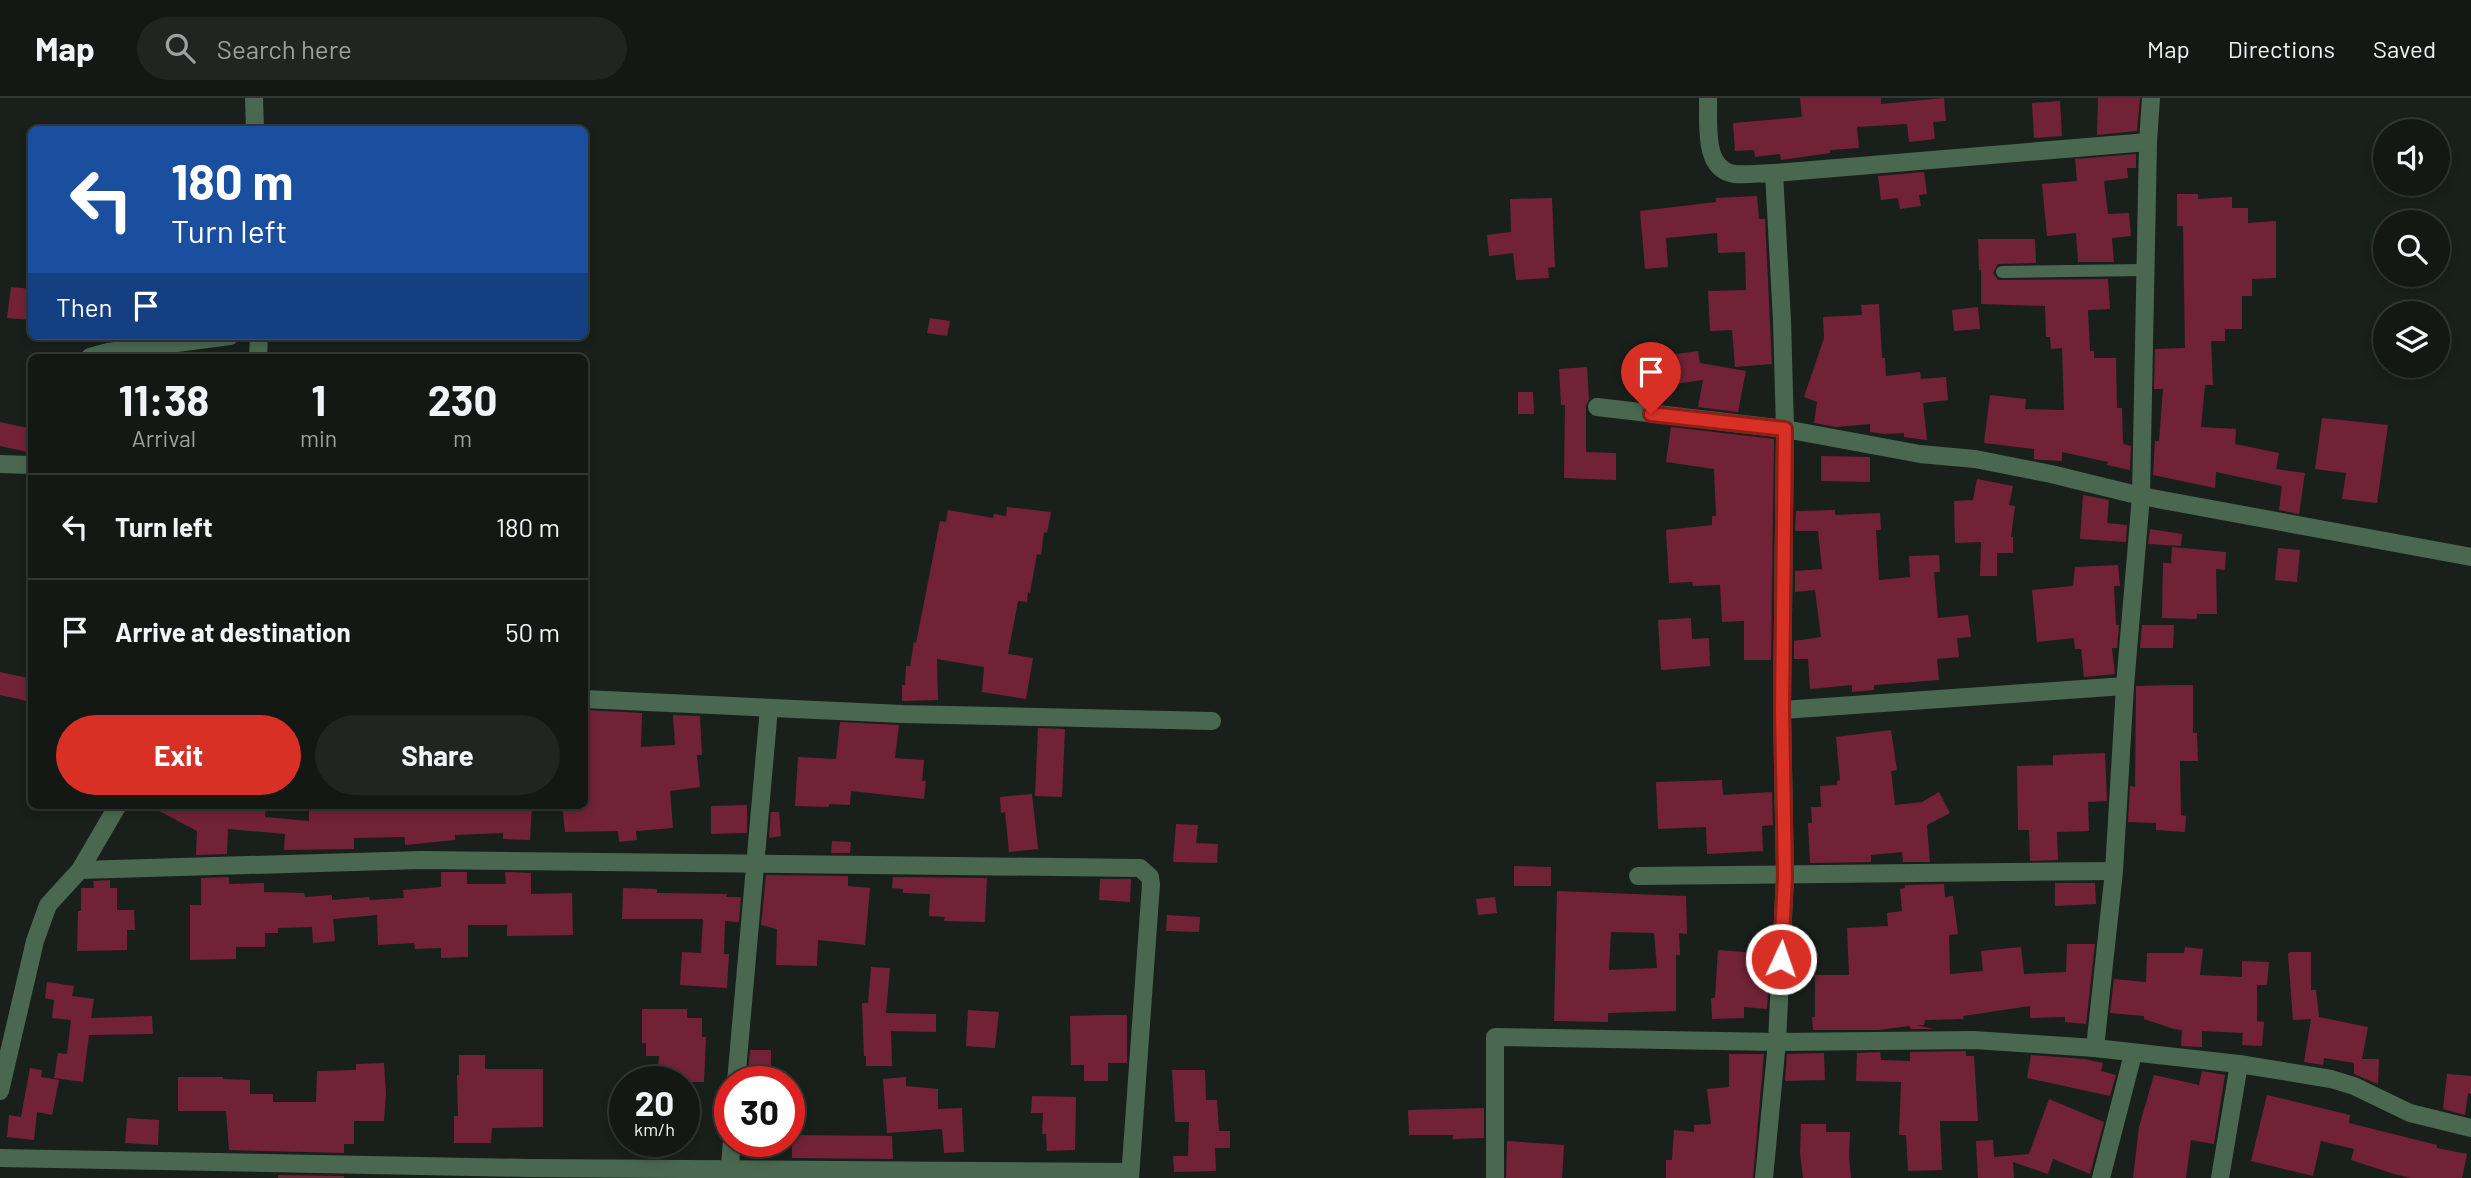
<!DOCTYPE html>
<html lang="en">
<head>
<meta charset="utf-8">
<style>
  body { margin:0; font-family:Barlow,sans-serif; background:#202522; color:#f1f3f6; height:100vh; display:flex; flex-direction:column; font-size:26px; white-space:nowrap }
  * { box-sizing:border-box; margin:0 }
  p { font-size:23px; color:#9da0a0 }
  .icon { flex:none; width:38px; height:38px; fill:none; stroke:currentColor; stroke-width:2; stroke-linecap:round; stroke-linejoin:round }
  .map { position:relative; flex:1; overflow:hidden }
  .drawer { position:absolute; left:28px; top:256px; width:560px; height:455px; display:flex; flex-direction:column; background:#131814; border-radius:10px; box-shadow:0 4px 10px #0003,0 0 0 2px #323734 }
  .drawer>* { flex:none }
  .guide { position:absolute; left:28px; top:28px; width:560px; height:214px; border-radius:10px; box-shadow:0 4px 10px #0003,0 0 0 2px #323734; background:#1a4fa0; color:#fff; overflow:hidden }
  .controls { position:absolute; left:2373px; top:21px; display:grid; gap:14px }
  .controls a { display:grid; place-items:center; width:77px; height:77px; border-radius:50%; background:#131814; box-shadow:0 4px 10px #0003,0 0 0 2px #323734; font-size:35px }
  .speed { position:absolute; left:609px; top:968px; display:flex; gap:14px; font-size:35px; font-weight:700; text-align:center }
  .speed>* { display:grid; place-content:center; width:91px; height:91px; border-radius:50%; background:#131814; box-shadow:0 4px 10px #0003,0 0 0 2px #323734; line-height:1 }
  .speed small { font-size:18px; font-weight:400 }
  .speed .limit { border:10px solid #d22; background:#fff; color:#111 }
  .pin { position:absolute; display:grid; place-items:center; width:60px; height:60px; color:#fff; margin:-72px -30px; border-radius:50% 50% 50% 0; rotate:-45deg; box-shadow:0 0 7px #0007 }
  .pin .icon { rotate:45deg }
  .me { position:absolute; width:77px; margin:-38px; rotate:3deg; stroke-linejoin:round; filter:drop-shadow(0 0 5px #0008) }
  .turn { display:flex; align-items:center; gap:24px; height:147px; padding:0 28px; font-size:32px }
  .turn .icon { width:91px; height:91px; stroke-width:2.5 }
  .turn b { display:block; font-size:49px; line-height:60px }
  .then { display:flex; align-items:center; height:66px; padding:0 28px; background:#0003; gap:14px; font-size:26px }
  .eta { display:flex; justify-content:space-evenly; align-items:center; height:119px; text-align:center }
  .eta b { font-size:42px; font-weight:700; line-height:49px }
  .button { display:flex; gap:14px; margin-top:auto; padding:14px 28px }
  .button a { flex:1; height:80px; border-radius:42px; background:#d93025; color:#fff; font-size:28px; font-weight:700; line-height:80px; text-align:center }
  .button a+a { background:#202522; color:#f1f3f6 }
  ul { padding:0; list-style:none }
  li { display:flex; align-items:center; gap:21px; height:105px; padding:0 28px; border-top:2px solid #323734 }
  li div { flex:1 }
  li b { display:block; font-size:26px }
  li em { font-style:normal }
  header { display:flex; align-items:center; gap:42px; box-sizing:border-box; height:98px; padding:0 35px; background:#131814; border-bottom:2px solid #323734 }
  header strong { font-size:33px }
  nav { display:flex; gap:38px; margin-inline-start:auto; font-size:24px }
  .search { width:490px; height:63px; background:#202522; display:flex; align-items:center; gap:18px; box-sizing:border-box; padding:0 24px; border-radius:38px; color:#9da0a0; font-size:26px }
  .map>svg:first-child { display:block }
  .building { fill:#712237; fill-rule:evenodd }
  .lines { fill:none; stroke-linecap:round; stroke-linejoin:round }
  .service { stroke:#4a6850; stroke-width:12 }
  .minor { stroke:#4a6850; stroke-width:18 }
  .route-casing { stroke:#8d1f18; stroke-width:18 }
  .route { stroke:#d93025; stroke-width:12 }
</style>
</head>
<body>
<header>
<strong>Map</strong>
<div class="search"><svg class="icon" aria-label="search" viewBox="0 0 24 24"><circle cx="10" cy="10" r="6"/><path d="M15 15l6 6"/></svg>Search here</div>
<nav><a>Map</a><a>Directions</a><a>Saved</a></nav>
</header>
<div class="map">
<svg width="2471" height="1080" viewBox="0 0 2471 1080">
  <rect width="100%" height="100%" fill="#19201b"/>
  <g class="building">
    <path d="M1800,0H1881V6L1944,0L1946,23L1933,24L1935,41L1909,44L1907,26L1857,29L1859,50L1830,52V55L1781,62L1780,56L1755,59L1754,52L1735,53L1733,25L1802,19Z"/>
    <path d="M2098,0H2140L2137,33L2097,37Z"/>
    <path d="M2060,3L2062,38L2034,40L2032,5Z"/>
    <path d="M2136,56V70H2127L2128,80L2104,83L2108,116L2129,115L2131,138L2112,140L2114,164H2078L2076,135L2047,138L2042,86L2077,83L2075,61Z"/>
    <path d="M1924,74L1927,96L1919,97L1921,108L1900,111L1898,100L1881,102L1878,78Z"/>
    <path d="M2177,96H2198V101L2232,99V110H2248V125L2276,123V180L2252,181V198H2242V231H2225V243H2211L2213,287H2205L2201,329L2236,331L2235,346L2279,355L2276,371L2305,375L2299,416L2279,412L2282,388L2216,374L2215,390L2153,377L2155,343H2159L2163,291H2154L2155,251L2185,250L2183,128H2177Z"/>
    <path d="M1757,98L1759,121H1765L1772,266L1735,269L1732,232L1710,233L1708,193L1746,192L1745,154L1718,155L1717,135L1666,140L1668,169L1645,171L1640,113L1716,104V100Z"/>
    <path d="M1552,100L1555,169L1548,170L1549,180L1516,182L1513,155L1489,158L1487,137L1511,134L1510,101Z"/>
    <path d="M1978,141H2035L2036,165L1998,166L1993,175L1998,182L2108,181L2110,211L2088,212L2090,253H2094V260H2116L2117,310H2122L2123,346L2131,348L2130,372L2107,367L2108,364L2062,354V363L2040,362L2034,361V351L1984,345L1990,297L2026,301L2025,311L2064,312L2062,250L2051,251L2050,239H2046L2045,208L1981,206V172H1979Z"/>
    <path d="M11,189L32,191V222L7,220Z"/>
    <path d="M1879,206L1882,260H1885L1886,278L1920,274L1921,281L1946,279L1948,302L1923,305L1927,342L1904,339V335L1885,336L1870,334V326L1836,329L1814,325L1817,304L1804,299L1824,240L1823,219L1862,217L1861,207Z"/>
    <path d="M1978,209L1980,231L1954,233L1952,212Z"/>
    <path d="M930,220L950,223L947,238L927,235Z"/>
    <path d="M1698,253L1700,265L1746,273L1738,314L1698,309L1703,282L1652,289L1648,260Z"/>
    <path d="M1587,269L1589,301L1586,308V354L1616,355V382L1564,380L1565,307H1561L1559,271Z"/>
    <path d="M1518,294H1533L1534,316H1518Z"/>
    <path d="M2322,320L2388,327L2377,405L2342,401L2346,375L2315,371Z"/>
    <path d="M0,324L32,331V355L0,348Z"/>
    <path d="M1671,329L1774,341L1771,562H1744V523L1722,524L1720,487L1693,488L1692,484L1669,485L1666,432L1712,427V418H1716L1714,371L1666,364Z"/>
    <path d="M1821,358L1870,359V384L1821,383Z"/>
    <path d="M1977,381L2013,388L2009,407L2015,408L2011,439H2013V455H1997V478H1980L1981,444L1955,445L1954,403L1973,402Z"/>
    <path d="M2083,397L2109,402L2107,425L2127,427L2126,444L2080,441Z"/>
    <path d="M1007,409L1051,414L1047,435L1044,434L1041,457L1037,456L1030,495L1028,494L1027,504L1018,503L1008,556L1033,560L1026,601L982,594L984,569L937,561L938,602L902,603V587H905L906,568H910L914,544L916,545L940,423L946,424L948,412L993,420L994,416L1006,418Z"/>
    <path d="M1835,412V417L1880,415L1881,432H1876L1879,482L1910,479L1909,458L1939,457L1940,474H1934L1938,520L1968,517L1971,539L1957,540L1959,559L1937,561L1939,582L1874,587V592L1852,594V587L1810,591L1808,561H1794V543L1821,539L1815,492L1795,494V473L1822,471L1818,433H1795L1796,413Z"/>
    <path d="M2150,431L2182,436L2181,448L2148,446Z"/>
    <path d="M2172,449L2226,454L2225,472L2216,471L2217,516H2197V521L2162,520L2163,465H2171Z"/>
    <path d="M2278,450L2300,452L2297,484L2275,482Z"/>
    <path d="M2118,467L2120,488H2114L2116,527H2119L2117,550H2112L2115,576L2084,579L2081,551H2075L2074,540L2037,544L2032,492L2073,488L2075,469Z"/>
    <path d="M1691,520L1692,541L1709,540L1710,568L1661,572L1658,522Z"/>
    <path d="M2142,527H2174L2173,550H2140Z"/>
    <path d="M0,574L32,581V604L0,597Z"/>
    <path d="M2174,587H2193V635H2197L2198,663H2180L2181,717L2186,718L2185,734L2156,732V725L2128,724L2130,688L2135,689L2136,588Z"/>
    <path d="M584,612L642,615L641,649L675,647L673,617L700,618L702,657H697L700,689L670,693L673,730L636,733L637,742L619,744L618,733L565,734L562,707H584Z"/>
    <path d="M840,624L899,627L895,660L924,662L922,683H926L924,701L851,693L850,707L829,706V709L795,708L798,659L836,661Z"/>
    <path d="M1038,630L1065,631L1062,699L1035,698Z"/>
    <path d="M1891,632L1897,672L1891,673L1895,707L1922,704L1939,694L1950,715L1927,727L1930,764H1903L1902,754L1871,757V764L1810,765L1808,725H1812L1811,709H1821L1820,688L1837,687V683L1840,682L1836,639Z"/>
    <path d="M2105,655L2107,703L2088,704L2089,733L2057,734L2058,762L2030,763L2029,732H2018L2017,668L2053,667V657Z"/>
    <path d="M1722,682L1723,697L1772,694L1773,727L1762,728L1763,753L1707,756L1706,729L1658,731L1656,684Z"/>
    <path d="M1032,696L1038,751L1009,754L1005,714L1001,715L1000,699Z"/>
    <path d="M148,707H266L265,719L309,723V707L396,710L423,707H532L530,742L503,741V735L455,737V742L405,747V739L354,740V751L284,752L285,736L228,731L227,756L196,757L197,733Z"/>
    <path d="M747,707V735L711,736V708Z"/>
    <path d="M771,714H779L781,738L769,740Z"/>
    <path d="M1176,726L1198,727L1196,745L1218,746L1217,765L1173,764Z"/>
    <path d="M832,743L851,744L850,755H831Z"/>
    <path d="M1514,768L1551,769V788H1514Z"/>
    <path d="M441,774H467V786H506L505,774L531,775V796L572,795L573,837L507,838V827H468V859L441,860V850L415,851L414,845L378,847L377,817L333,821L335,843L313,845L312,829L278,830V835H265V849H236V861L190,862V807H201V780L229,779V786L264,785V794L304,795L305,799L332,797V802L369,799L370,802L404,800L403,792L441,789Z"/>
    <path d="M766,777L848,778V788L870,790L865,847L818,842L817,868L776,867L777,831L761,827Z"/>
    <path d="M893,779L987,780L985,824L944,823L945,819L929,818L930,796L903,795V791L892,790Z"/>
    <path d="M1100,781H1131L1130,804L1099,802Z"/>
    <path d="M110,782V790H117V812H134L135,832H127V852L77,853L78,813H81V790H94L93,783Z"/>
    <path d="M2055,785H2095L2096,806L2055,808Z"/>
    <path d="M1944,786L1945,799L1953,798L1958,836L1949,837L1950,876L1983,873L1981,853L2021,849L2024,876L2066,874L2067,846H2095L2086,926L2065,924V919L2030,920V908L1963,918L1964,921L1925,922L1924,927H1916L1934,931H1910V928L1878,932H1813L1812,919H1815V877H1849L1847,830L1888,828L1887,815L1902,813L1900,791L1905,790V787Z"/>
    <path d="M623,790L657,791V795L727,796L726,799H741L739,824L725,823L724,856H729L727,890L680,887L682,854L701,855L703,821H622Z"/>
    <path d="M1557,793L1686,798L1687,836L1679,835L1680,857H1676V913L1608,915V924L1554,923ZM1611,834L1654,835L1657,870L1609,872Z"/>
    <path d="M1495,799L1497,815L1478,817L1476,801Z"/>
    <path d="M1167,817L1200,819L1199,834L1166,833Z"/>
    <path d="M2185,849L2203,851L2200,877L2242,879V863L2269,864L2267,887H2257V923L2264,924L2262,948L2242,947L2243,935L2202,933V949L2181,948L2182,932L2174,931L2144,921V918L2110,915L2114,881L2146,884L2147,855H2184Z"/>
    <path d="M1718,852L1770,856L1767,911L1744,909V920L1712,921L1711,900H1715Z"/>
    <path d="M2290,854H2311V892H2316L2319,919L2368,929L2362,961H2379L2378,986L2354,976V965L2324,960L2323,967L2304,964L2311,921L2293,922L2288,856Z"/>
    <path d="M871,869L890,870L886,915L936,916V934L891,933L892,968H866V958H864L862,905H868Z"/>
    <path d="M47,884L74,888L72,898L94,901L91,920L152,918L153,936L89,937L83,984L54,980L58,955L67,956L71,922L52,920L54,902L45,900Z"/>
    <path d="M642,911H687V920H702V939H706L704,984H675L676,974L658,972L659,958H646V945H642Z"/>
    <path d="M968,912L999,914L995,950L966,948Z"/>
    <path d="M1107,917H1127V965H1108V983H1084V967H1071L1070,918Z"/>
    <path d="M750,952H771V984H747Z"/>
    <path d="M1966,953V958H1974L1978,1023H1940L1942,1072L1908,1073L1906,1037H1899L1901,984L1856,983L1857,955L1880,954L1881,962L1910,963V954Z"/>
    <path d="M1824,955L1825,982L1785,983L1787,956Z"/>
    <path d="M1729,956H1764L1753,1080H1666V1062H1672L1674,1032L1694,1034V1027L1711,1026L1707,991L1729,989Z"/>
    <path d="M459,957H485V971H543V1029L492,1030L491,1045H454V1018H458L457,977H459Z"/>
    <path d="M2031,957L2084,961L2103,965L2101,973L2116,977L2110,998L2027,980Z"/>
    <path d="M384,965L386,995L384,1023H354V1046H344V1055L229,1052L226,1013H178V979H223V981L250,982V996H273V1004H316L317,973L356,972V966Z"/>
    <path d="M30,970L42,972L41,979L59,982L52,1017L37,1014L34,1042L7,1039L9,1017L21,1019Z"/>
    <path d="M1172,972H1205L1206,1002H1217L1219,1033H1230V1050H1215L1216,1073L1174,1074L1173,1058H1188L1189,1024H1175Z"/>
    <path d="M2202,973L2225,977L2214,1046L2191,1042L2186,1080H2133L2139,1029L2154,977L2199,987Z"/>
    <path d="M2447,976L2471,978V996L2468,995L2465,1017L2443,1011Z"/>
    <path d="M906,979V988L938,991V1011L962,1010L964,1054L944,1055L942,1031L887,1035L883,981Z"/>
    <path d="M2267,997L2350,1017L2349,1025L2437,1047V1050L2467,1056L2462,1080H2411L2394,1076L2351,1062L2354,1051L2321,1043L2313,1078L2251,1063Z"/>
    <path d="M1032,998L1076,999L1075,1052L1047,1053L1046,1036H1042L1043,1015H1031Z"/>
    <path d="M2049,1001L2104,1024L2090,1076L2053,1061L2048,1076L2013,1064L2014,1080H1978L1976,1043L1993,1042L1994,1059L2029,1056Z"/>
    <path d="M1484,1010V1040L1453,1041V1037H1409L1408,1012Z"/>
    <path d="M127,1020L159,1022L158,1047L125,1045Z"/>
    <path d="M1801,1026H1826V1034H1850L1849,1059L1851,1080H1803L1800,1055Z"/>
    <path d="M792,1037L892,1038L893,1061L792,1060Z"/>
    <path d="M1507,1043L1564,1047L1562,1080H1506Z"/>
    <path d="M278,1077L344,1078V1080H278Z"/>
  </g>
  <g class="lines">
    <path class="service" d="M2002,174L2145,172"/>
    <g class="minor">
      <path d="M254,0L255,32"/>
      <path d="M1708,0C1709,24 1702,72 1735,76C1748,77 1761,75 1774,75L1782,222L1785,331L1782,612L1785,778L1777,944L1764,1080"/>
      <path d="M2151,0L2148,44L2141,398L2471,459"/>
      <path d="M1774,75L2148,44"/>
      <path d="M90,259L108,254L230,238"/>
      <path d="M258,259L259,238"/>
      <path d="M1597,309L1785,331L1920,356L1975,361L2051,376L2141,398L2125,588L2114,773L2095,950"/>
      <path d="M0,366L32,367"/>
      <path d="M584,601L902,616L1212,623"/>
      <path d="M1782,612L2125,588"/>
      <path d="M80,772L421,762L1140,770L1150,779L1151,786L1130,1080"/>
      <path d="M1638,778L2114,773"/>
      <path d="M736,984L769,610"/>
      <path d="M0,993L35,843L48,807L80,772L118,707"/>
      <path d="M0,1060L528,1070L1130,1074"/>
      <path d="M729,1080L732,1043"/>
      <path d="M1495,1080V939L1777,944L1974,942L2095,950L2239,966L2331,981L2354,988L2410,1015L2471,1030"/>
      <path d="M2101,1080L2133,956"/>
      <path d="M2220,1080L2239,966"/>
    </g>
  </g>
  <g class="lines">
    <g class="route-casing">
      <path id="route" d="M1651,316L1785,331L1782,612L1785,778L1781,861"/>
    </g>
    <use href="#route" class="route"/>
  </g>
</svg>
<div class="controls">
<a><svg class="icon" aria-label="sound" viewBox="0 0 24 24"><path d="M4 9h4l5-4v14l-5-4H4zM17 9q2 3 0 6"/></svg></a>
<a><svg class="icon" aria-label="search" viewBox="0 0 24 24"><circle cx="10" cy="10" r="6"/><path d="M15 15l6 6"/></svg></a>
<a><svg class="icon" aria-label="layers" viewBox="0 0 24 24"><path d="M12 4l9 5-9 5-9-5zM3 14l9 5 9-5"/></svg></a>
</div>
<div class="speed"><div>20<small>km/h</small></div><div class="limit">30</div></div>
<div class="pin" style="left:1651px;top:316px;background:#d93025"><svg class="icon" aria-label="arrive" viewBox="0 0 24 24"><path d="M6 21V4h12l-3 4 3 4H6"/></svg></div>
<svg class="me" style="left:1781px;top:861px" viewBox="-20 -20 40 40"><circle r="17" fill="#d93025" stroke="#fff" stroke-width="3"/><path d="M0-11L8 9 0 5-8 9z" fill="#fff"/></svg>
<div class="guide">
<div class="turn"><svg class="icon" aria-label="left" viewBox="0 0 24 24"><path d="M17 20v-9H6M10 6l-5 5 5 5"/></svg><div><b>180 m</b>Turn left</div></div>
<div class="then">Then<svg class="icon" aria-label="arrive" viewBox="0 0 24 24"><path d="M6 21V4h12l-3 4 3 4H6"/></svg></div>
</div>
<section class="drawer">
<div class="eta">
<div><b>11:38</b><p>Arrival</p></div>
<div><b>1</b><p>min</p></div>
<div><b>230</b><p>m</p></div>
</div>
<ul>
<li><svg class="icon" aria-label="left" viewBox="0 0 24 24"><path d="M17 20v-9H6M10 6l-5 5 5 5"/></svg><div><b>Turn left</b></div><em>180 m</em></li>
<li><svg class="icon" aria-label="arrive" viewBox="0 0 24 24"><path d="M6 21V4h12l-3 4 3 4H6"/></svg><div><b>Arrive at destination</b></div><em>50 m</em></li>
</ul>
<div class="button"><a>Exit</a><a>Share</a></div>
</section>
</div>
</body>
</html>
